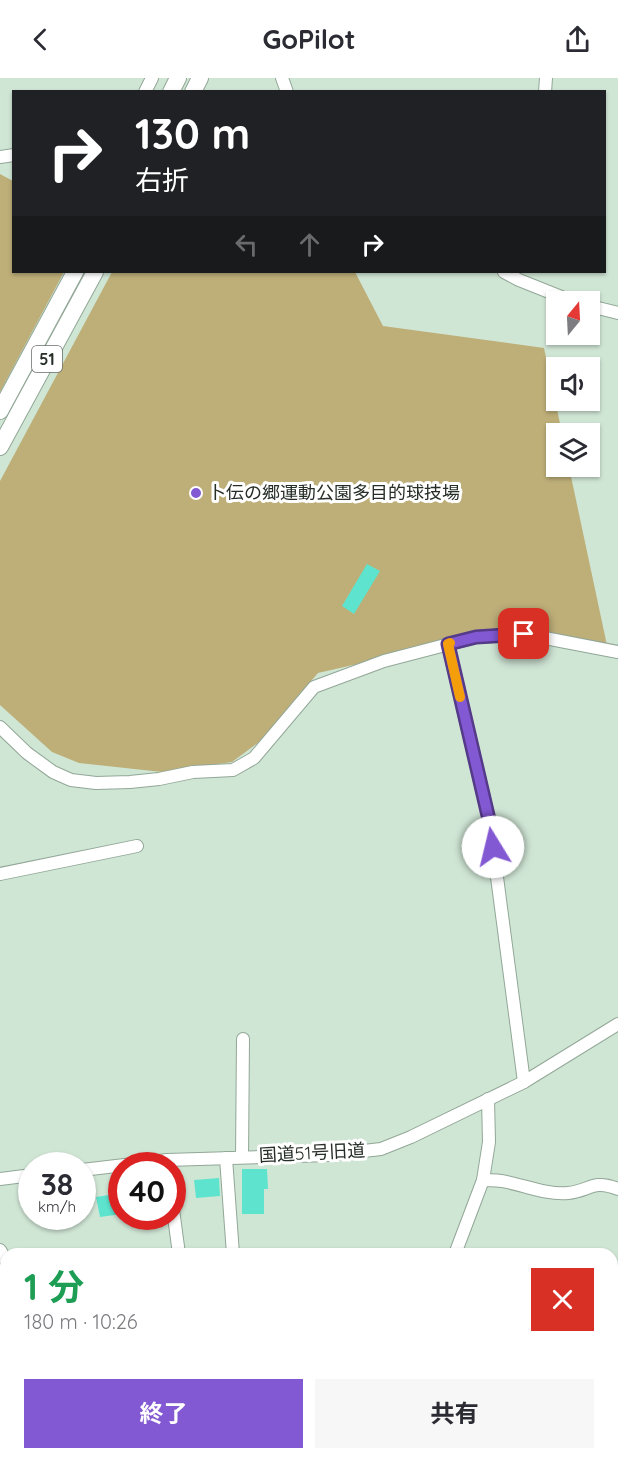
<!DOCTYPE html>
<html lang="ja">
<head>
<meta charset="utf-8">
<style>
  body { margin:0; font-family:Quicksand,"Noto Sans JP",sans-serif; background:#f7f7f7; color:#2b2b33; height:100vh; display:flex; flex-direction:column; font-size:22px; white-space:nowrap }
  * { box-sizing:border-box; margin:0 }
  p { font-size:20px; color:#7c7c81 }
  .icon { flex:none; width:33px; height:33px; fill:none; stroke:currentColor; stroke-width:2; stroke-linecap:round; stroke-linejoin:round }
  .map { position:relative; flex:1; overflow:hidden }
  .sheet { position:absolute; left:0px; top:1170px; width:618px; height:212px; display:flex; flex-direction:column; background:#fff; border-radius:18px 18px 0 0; box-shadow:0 2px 4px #0004 }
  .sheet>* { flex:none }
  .hud { position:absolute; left:12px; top:12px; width:594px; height:183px; border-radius:0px; box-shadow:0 2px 4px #0004; background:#202124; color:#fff; overflow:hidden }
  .needle { width:39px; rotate:18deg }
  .tools { position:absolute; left:546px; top:213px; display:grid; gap:12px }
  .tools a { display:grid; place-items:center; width:54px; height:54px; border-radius:0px; background:#fff; box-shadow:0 2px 4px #0004; font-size:30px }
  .speed { position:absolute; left:18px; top:1074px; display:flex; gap:12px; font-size:30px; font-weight:700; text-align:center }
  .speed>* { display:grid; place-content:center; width:78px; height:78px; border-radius:50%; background:#fff; box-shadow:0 2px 4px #0004; line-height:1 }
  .speed small { font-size:15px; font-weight:400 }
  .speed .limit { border:9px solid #d22; background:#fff; color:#111 }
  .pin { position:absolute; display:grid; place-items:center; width:51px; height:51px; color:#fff; margin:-26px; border-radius:12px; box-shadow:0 3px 9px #0006 }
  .me { position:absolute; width:66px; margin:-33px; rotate:351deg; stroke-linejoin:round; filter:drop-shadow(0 0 4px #0008) }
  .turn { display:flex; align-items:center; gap:21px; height:126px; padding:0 24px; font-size:27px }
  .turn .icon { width:78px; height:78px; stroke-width:2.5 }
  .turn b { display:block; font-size:42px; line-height:51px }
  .lanes { display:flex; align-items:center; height:57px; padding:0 24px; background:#0003; justify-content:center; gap:30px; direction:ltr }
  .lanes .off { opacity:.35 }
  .round { display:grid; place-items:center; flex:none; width:63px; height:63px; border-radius:0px; background:#f7f7f7 }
  .summary { display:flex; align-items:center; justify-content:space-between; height:102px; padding:0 24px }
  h1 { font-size:36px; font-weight:700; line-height:45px; color:#1e9e55 }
  .cta { display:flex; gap:12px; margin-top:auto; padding:12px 24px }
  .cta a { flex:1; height:69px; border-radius:0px; background:#8359d3; color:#fff; font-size:24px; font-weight:700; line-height:69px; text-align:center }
  .cta a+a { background:#f7f7f7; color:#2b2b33 }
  header { display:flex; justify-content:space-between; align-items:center; height:78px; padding:0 24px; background:#fff; font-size:27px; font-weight:700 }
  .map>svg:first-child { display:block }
  .green { fill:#beaf79 }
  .building { fill:#5ee4ce }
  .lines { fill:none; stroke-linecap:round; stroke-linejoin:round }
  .minor-casing { stroke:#92a797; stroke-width:14 }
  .highway-casing { stroke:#92a797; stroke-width:18 }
  .minor { stroke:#fff; stroke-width:12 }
  .highway { stroke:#fff; stroke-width:16 }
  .route-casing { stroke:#553a89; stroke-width:15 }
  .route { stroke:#8359d3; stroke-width:10 }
  .slow { stroke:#f59e0b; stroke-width:10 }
  .poi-dot { fill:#8359d3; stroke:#fff; stroke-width:2 }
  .labels { text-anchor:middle; stroke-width:6; stroke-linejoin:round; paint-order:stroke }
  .shield { fill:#fff; stroke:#676d68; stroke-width:1.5 }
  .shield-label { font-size:16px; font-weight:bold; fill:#262e27 }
  .poi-label { font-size:18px; fill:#262e27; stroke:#fff; text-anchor:start }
  .street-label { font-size:18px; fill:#262e27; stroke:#fff }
</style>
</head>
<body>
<header><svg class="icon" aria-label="back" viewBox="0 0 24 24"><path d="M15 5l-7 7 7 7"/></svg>GoPilot<svg class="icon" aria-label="share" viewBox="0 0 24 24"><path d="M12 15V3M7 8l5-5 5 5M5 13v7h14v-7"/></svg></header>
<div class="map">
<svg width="618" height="1381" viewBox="0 0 618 1381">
  <rect width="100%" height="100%" fill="#d0e6d5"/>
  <g class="green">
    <path d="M0,96L13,103L14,194H64L0,314Z"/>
    <path d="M112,194H355L383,248L544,270L562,355L556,356V388L569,389L608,572L524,556L476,559L318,595L259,664L232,684L162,694L79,685L52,674L0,627V403Z"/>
  </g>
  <g class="building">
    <path d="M367,486L380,493L354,536L342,528Z"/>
    <path d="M242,1091H267L268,1111H264V1136H242Z"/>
    <path d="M219,1100L220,1118L196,1120L194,1102Z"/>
    <path d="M122,1115V1136L100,1139L96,1119Z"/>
  </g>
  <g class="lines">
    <g class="minor-casing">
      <g id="minor">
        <path d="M282,0L287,14"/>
        <path d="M145,14L152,0"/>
        <path d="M545,14L546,0"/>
        <path d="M0,79L14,77"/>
        <path d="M504,194L519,202L574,224"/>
        <path d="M590,228L618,235"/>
        <path d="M448,566L490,746L524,1004"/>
        <path d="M0,649L27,675L53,694L71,702L96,705L130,704L159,701L193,694L233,692L254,680L314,609L384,583L476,559L524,556L618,574"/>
        <path d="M0,796L137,768"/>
        <path d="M242,1079L243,961"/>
        <path d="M226,1080L233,1176"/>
        <path d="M82,1092L167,1082L329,1077L381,1071L411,1059L524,1004L618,946"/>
        <path d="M0,1101L32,1097"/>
        <path d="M483,1102C491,1102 499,1102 507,1104C526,1108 548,1117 568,1115C590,1113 592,1101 618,1111"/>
        <path d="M172,1124L179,1176"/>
        <path d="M0,1172L6,1182"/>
        <path d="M455,1176L483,1102L489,1064L488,1021"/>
        <path d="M0,1236H6"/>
        <path d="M0,1353L6,1352"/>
        <path d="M176,1376V1381"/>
        <path d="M378,1381L380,1376"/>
      </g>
    </g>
    <g class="highway-casing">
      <g id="highway">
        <path d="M171,14L178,0"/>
        <path d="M193,14L200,0"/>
        <path d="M0,333L75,194"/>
        <path d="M0,369L95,194"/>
      </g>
    </g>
    <use href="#minor" class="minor"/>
    <use href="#highway" class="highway"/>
  </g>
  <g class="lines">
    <g class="route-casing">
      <path id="route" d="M493,769L490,746L448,566L476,559L524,556"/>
    </g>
    <use href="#route" class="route"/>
    <path class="slow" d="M450,565L448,566L460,619"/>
  </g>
  <circle class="poi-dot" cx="196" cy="415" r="6"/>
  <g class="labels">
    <rect class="shield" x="32" y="268" width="30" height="26" rx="4.5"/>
    <g class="shield-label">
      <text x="47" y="287">51</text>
    </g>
    <g class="poi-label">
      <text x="208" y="421">卜伝の郷運動公園多目的球技場</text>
    </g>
    <g class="street-label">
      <text transform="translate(312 1075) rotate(-3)" y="6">国道51号旧道</text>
    </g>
  </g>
</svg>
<div class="tools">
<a><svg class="needle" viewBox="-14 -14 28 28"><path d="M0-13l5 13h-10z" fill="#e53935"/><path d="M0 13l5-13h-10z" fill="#7c7c81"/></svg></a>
<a><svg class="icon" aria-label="sound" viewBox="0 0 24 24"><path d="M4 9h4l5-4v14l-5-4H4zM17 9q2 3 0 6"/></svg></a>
<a><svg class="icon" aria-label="layers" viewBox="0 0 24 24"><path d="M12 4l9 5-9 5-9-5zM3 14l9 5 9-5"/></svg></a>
</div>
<div class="speed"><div>38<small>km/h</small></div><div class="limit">40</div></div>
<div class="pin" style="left:524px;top:556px;background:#d93025"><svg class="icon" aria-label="arrive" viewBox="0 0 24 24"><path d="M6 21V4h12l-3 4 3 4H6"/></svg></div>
<svg class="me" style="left:493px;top:769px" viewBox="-20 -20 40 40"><circle r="19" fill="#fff"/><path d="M0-13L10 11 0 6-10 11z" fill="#8359d3"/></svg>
<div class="hud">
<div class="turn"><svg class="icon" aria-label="right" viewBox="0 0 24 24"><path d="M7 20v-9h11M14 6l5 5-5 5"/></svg><div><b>130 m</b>右折</div></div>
<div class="lanes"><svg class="icon off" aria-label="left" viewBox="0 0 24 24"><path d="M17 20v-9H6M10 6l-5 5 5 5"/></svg><svg class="icon off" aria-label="ahead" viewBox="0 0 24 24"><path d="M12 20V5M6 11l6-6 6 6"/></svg><svg class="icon" aria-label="right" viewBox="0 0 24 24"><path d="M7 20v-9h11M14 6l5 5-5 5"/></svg></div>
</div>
<section class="sheet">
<div class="summary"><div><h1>1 分</h1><p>180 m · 10:26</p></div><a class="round" style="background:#d93025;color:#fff"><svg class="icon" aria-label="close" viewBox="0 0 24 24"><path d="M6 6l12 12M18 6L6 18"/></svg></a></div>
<div class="cta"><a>終了</a><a>共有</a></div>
</section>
</div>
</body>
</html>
